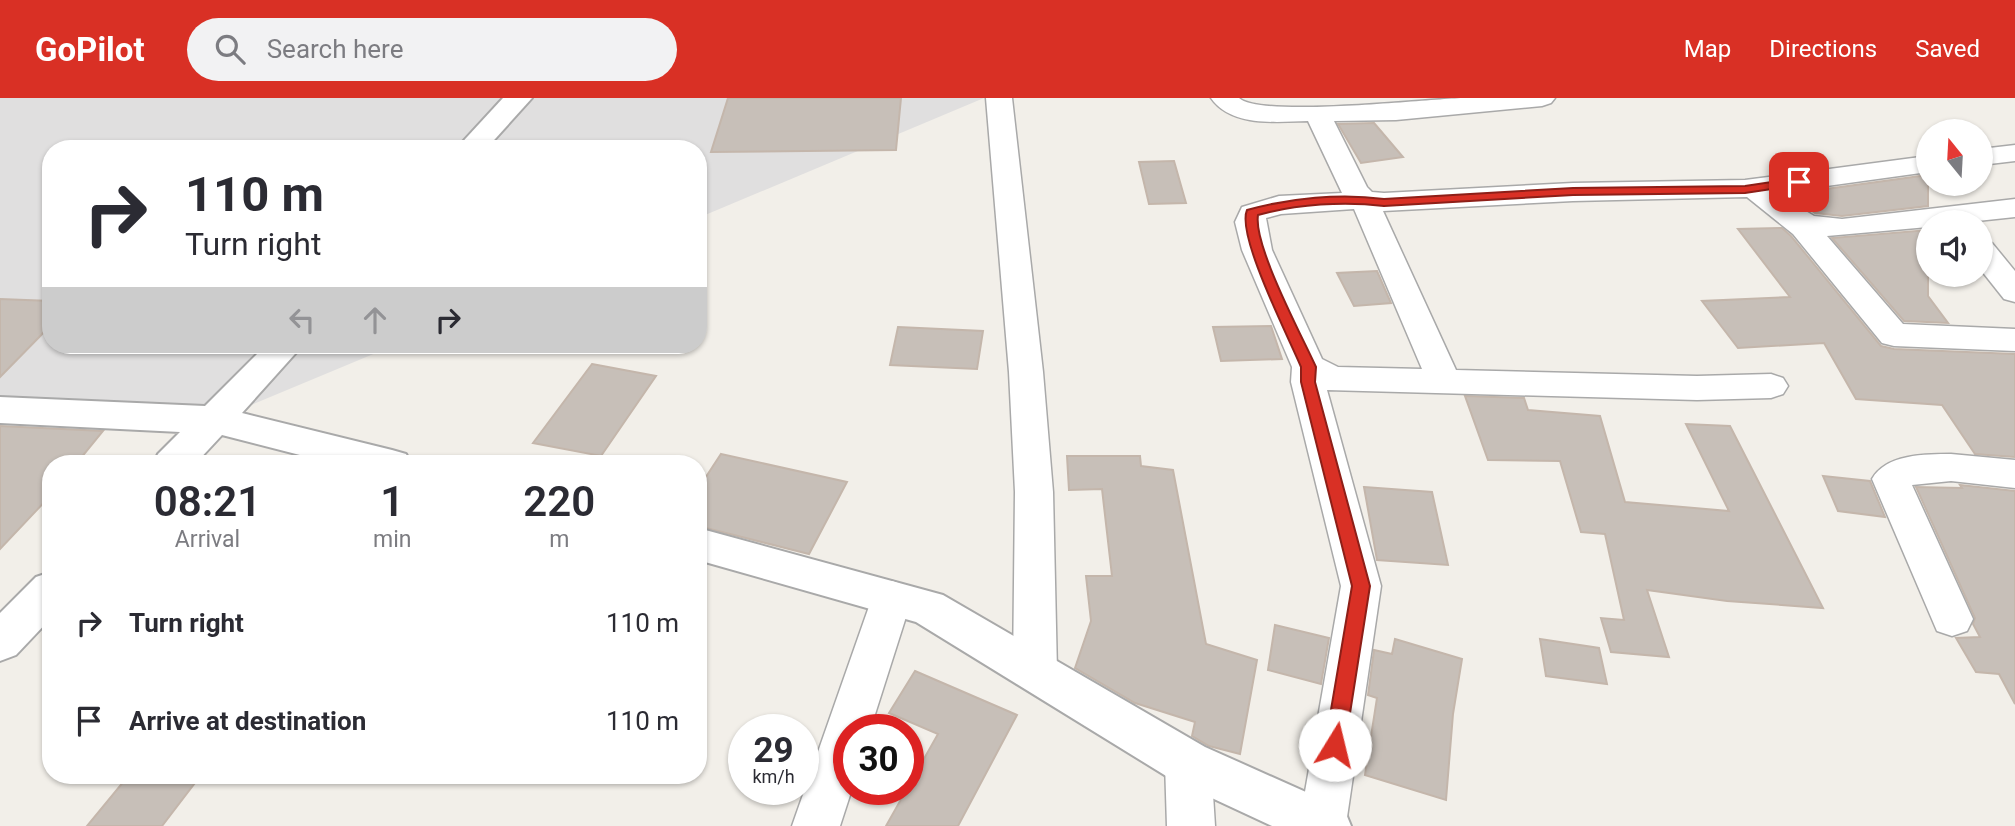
<!DOCTYPE html>
<html lang="en">
<head>
<meta charset="utf-8">
<style>
  body { margin:0; font-family:Roboto,sans-serif; background:#f2f2f3; color:#2b2b33; height:100vh; display:flex; flex-direction:column; font-size:26px; white-space:nowrap }
  * { box-sizing:border-box; margin:0 }
  p { font-size:23px; color:#7c7c81 }
  .icon { flex:none; width:38px; height:38px; fill:none; stroke:currentColor; stroke-width:2; stroke-linecap:round; stroke-linejoin:round }
  .map { position:relative; flex:1; overflow:hidden }
  .panel { position:absolute; left:42px; top:357px; width:665px; height:329px; display:flex; flex-direction:column; background:#fff; border-radius:28px; box-shadow:0 2px 5px #0004 }
  .panel>* { flex:none }
  .top-card { position:absolute; left:42px; top:42px; width:665px; height:214px; border-radius:28px; box-shadow:0 2px 5px #0004; background:#fff; color:#2b2b33; overflow:hidden }
  .needle { width:46px; rotate:342deg }
  .controls { position:absolute; left:1916px; top:21px; display:grid; gap:14px }
  .controls a { display:grid; place-items:center; width:77px; height:77px; border-radius:50%; background:#fff; box-shadow:0 2px 5px #0004; font-size:35px }
  .speed { position:absolute; left:728px; top:616px; display:flex; gap:14px; font-size:35px; font-weight:700; text-align:center }
  .speed>* { display:grid; place-content:center; width:91px; height:91px; border-radius:50%; background:#fff; box-shadow:0 2px 5px #0004; line-height:1 }
  .speed small { font-size:18px; font-weight:400 }
  .speed .limit { border:10px solid #d22; background:#fff; color:#111 }
  .pin { position:absolute; display:grid; place-items:center; width:60px; height:60px; color:#fff; margin:-30px; border-radius:14px; box-shadow:0 4px 10px #0006 }
  .me { position:absolute; width:77px; margin:-38px; rotate:9deg; stroke-linejoin:round; filter:drop-shadow(0 0 5px #0008) }
  .turn { display:flex; align-items:center; gap:24px; height:147px; padding:0 28px; font-size:32px }
  .turn .icon { width:91px; height:91px; stroke-width:2.5 }
  .turn b { display:block; font-size:49px; line-height:60px }
  .lanes { display:flex; align-items:center; height:66px; padding:0 28px; background:#0003; justify-content:center; gap:35px; direction:ltr }
  .lanes .off { opacity:.35 }
  .eta { display:flex; justify-content:space-evenly; align-items:center; height:119px; text-align:center }
  .eta b { font-size:42px; font-weight:600; line-height:49px }
  ul { padding:0; list-style:none }
  li { display:flex; align-items:center; gap:21px; height:98px; padding:0 28px }
  li div { flex:1 }
  li b { display:block; font-size:26px }
  li em { font-style:normal }
  header { display:flex; align-items:center; gap:42px; box-sizing:border-box; height:98px; padding:0 35px; background:#d93025; color:#fff }
  header strong { font-size:33px }
  nav { display:flex; gap:38px; margin-inline-start:auto; font-size:24px }
  .search { width:490px; height:63px; background:#f2f2f3; display:flex; align-items:center; gap:18px; box-sizing:border-box; padding:0 24px; border-radius:38px; color:#7c7c81; font-size:26px }
  .map>svg:first-child { display:block }
  .residential { fill:#e0dfdf }
  .building { fill:#c7bfb8; stroke:#c4b6ab; stroke-width:2 }
  .lines { fill:none; stroke-linecap:round; stroke-linejoin:round }
  .minor-casing { stroke:#a9a9a9; stroke-width:3 }
  .tertiary-casing { stroke:#a9a9a9; stroke-width:4 }
  .minor { fill:#fff; fill-rule:evenodd }
  .tertiary { fill:#fff; fill-rule:evenodd }
  .route { fill:#d93025; stroke:#8d1f18; stroke-width:2 }
</style>
</head>
<body>
<header>
<strong>GoPilot</strong>
<div class="search"><svg class="icon" aria-label="search" viewBox="0 0 24 24"><circle cx="10" cy="10" r="6"/><path d="M15 15l6 6"/></svg>Search here</div>
<nav><a>Map</a><a>Directions</a><a>Saved</a></nav>
</header>
<div class="map">
<svg width="2015" height="728" viewBox="0 0 2015 728">
  <rect width="100%" height="100%" fill="#f2efe9"/>
  <path class="residential" d="M0,0H984L698,120V51H51V247H395L215,322L0,323Z"/>
  <g class="building">
    <path d="M728,0H901L896,52L711,54Z"/>
    <path d="M1374,25L1403,59L1361,65L1338,26Z"/>
    <path d="M1174,63L1186,105L1149,106L1139,64Z"/>
    <path d="M1928,77V108L1842,118L1815,115L1790,96Z"/>
    <path d="M1782,130L1791,138L1881,248L1894,251L2015,256V359L1975,356L1942,307L1856,301L1824,245L1738,250L1702,203L1790,199L1738,131Z"/>
    <path d="M1928,132V198L1948,225L1904,223L1832,140Z"/>
    <path d="M1377,173L1391,205L1354,208L1337,175Z"/>
    <path d="M0,201L51,203V227L0,279Z"/>
    <path d="M1271,228L1282,261L1221,263L1213,229Z"/>
    <path d="M898,229L983,233L977,271L890,267Z"/>
    <path d="M592,266L656,278L601,358L533,345Z"/>
    <path d="M1465,298L1524,300L1528,312L1600,318L1625,404L1729,413L1686,326L1730,328L1823,510L1727,503L1647,492L1669,559L1611,554L1601,520L1624,522L1605,436L1581,434L1560,363L1488,362Z"/>
    <path d="M0,328L103,333L76,366H51V397L0,451Z"/>
    <path d="M721,356L847,384L809,456L698,428V391Z"/>
    <path d="M1067,358H1140L1141,368L1173,372L1206,546L1257,562L1240,656L1209,648L1192,638L1195,624L1135,605L1075,570L1091,523L1086,478H1112L1102,391L1069,392Z"/>
    <path d="M1823,378L1870,383L1885,419L1838,413Z"/>
    <path d="M1960,387L2015,393V606L1999,576L1976,574L1956,540L1980,539L1973,526L1975,520L1916,389L1962,390Z"/>
    <path d="M1364,389L1432,394L1448,467L1377,462Z"/>
    <path d="M1275,527L1329,540L1321,586L1268,572Z"/>
    <path d="M1395,541L1462,561L1453,616L1446,702L1365,677L1377,600L1368,597L1374,552L1392,556Z"/>
    <path d="M1540,541L1599,550L1607,586L1546,578Z"/>
    <path d="M915,573L1017,617L958,728H886L938,636L889,615Z"/>
    <path d="M129,677H201L162,728H87Z"/>
  </g>
  <g class="lines">
    <g class="minor-casing">
      <g id="minor">
        <path d="M986,0H1012L1043,274L1053,394L1057,574L1050,587L1035,593L1020,587L1013,574L1015,394L1009,274Z"/>
        <path d="M1211,0H1239C1259,20 1427,1 1463,0C1494,0 1524,0 1555,0L1551,5L1542,8L1396,22L1334,23L1367,89L1372,94L1384,95L1573,85L1745,82L1928,58V74L1776,95L1814,118L1842,121L2015,101V119L1968,124H1928V129L1827,138L1903,226L2015,231V253L1894,248L1882,245L1793,136L1747,99L1573,103L1383,113L1456,272L1697,278L1771,276L1783,280L1788,288L1783,296L1771,300L1697,302L1327,292L1381,488L1346,726L1299,728L1341,488L1291,284L1292,269L1242,152L1235,124L1242,109L1279,98L1342,95L1308,23C1276,24 1231,29 1211,0ZM1354,111L1422,271L1338,269L1322,261L1272,152L1266,120L1281,116Z"/>
        <path d="M2015,47V63L1981,67V51Z"/>
        <path d="M1981,143L1992,145L2015,173V204L2004,201L1981,172Z"/>
        <path d="M1951,356L2015,362V390L1951,383L1912,387L1973,521L1967,533L1952,538L1937,533L1872,381C1886,356 1925,356 1951,356Z"/>
        <path d="M892,483L906,488L912,500L870,632H849V691H852L840,728H792L872,500L878,488Z"/>
        <path d="M1188,644L1204,650L1211,665L1215,728H1167L1165,665L1172,650Z"/>
      </g>
    </g>
    <g class="tertiary-casing">
      <g id="tertiary">
        <path d="M503,0H532L486,51H456Z"/>
        <path d="M266,247H303L242,315L392,352L406,356L411,366H335L222,337L195,366H153L158,356L180,334L0,325V299L205,308Z"/>
        <path d="M698,430L943,497L1205,649L1344,711L1351,728H1272L1171,681L916,524L698,462Z"/>
        <path d="M51,474V520L16,557L0,563V515L36,479Z"/>
      </g>
    </g>
    <use href="#minor" class="minor"/>
    <use href="#tertiary" class="tertiary"/>
  </g>
  <path class="route" d="M1799,80L1804,81V86L1745,95L1573,97L1384,108C1344,103 1297,106 1258,117C1253,147 1302,238 1316,269L1315,284L1370,488L1345,647L1342,653L1335,656L1328,653L1325,647L1352,488L1301,284V269C1289,240 1236,137 1247,112C1290,100 1340,95 1384,101L1573,90L1745,88Z"/>
</svg>
<div class="controls">
<a><svg class="needle" viewBox="-14 -14 28 28"><path d="M0-13l5 13h-10z" fill="#e53935"/><path d="M0 13l5-13h-10z" fill="#7c7c81"/></svg></a>
<a><svg class="icon" aria-label="sound" viewBox="0 0 24 24"><path d="M4 9h4l5-4v14l-5-4H4zM17 9q2 3 0 6"/></svg></a>
</div>
<div class="speed"><div>29<small>km/h</small></div><div class="limit">30</div></div>
<div class="pin" style="left:1799px;top:84px;background:#d93025"><svg class="icon" aria-label="arrive" viewBox="0 0 24 24"><path d="M6 21V4h12l-3 4 3 4H6"/></svg></div>
<svg class="me" style="left:1335px;top:647px" viewBox="-20 -20 40 40"><circle r="19" fill="#fff"/><path d="M0-13L10 11 0 6-10 11z" fill="#d93025"/></svg>
<div class="top-card">
<div class="turn"><svg class="icon" aria-label="right" viewBox="0 0 24 24"><path d="M7 20v-9h11M14 6l5 5-5 5"/></svg><div><b>110 m</b>Turn right</div></div>
<div class="lanes"><svg class="icon off" aria-label="left" viewBox="0 0 24 24"><path d="M17 20v-9H6M10 6l-5 5 5 5"/></svg><svg class="icon off" aria-label="ahead" viewBox="0 0 24 24"><path d="M12 20V5M6 11l6-6 6 6"/></svg><svg class="icon" aria-label="right" viewBox="0 0 24 24"><path d="M7 20v-9h11M14 6l5 5-5 5"/></svg></div>
</div>
<section class="panel">
<div class="eta">
<div><b>08:21</b><p>Arrival</p></div>
<div><b>1</b><p>min</p></div>
<div><b>220</b><p>m</p></div>
</div>
<ul>
<li><svg class="icon" aria-label="right" viewBox="0 0 24 24"><path d="M7 20v-9h11M14 6l5 5-5 5"/></svg><div><b>Turn right</b></div><em>110 m</em></li>
<li><svg class="icon" aria-label="arrive" viewBox="0 0 24 24"><path d="M6 21V4h12l-3 4 3 4H6"/></svg><div><b>Arrive at destination</b></div><em>110 m</em></li>
</ul>
</section>
</div>
</body>
</html>
